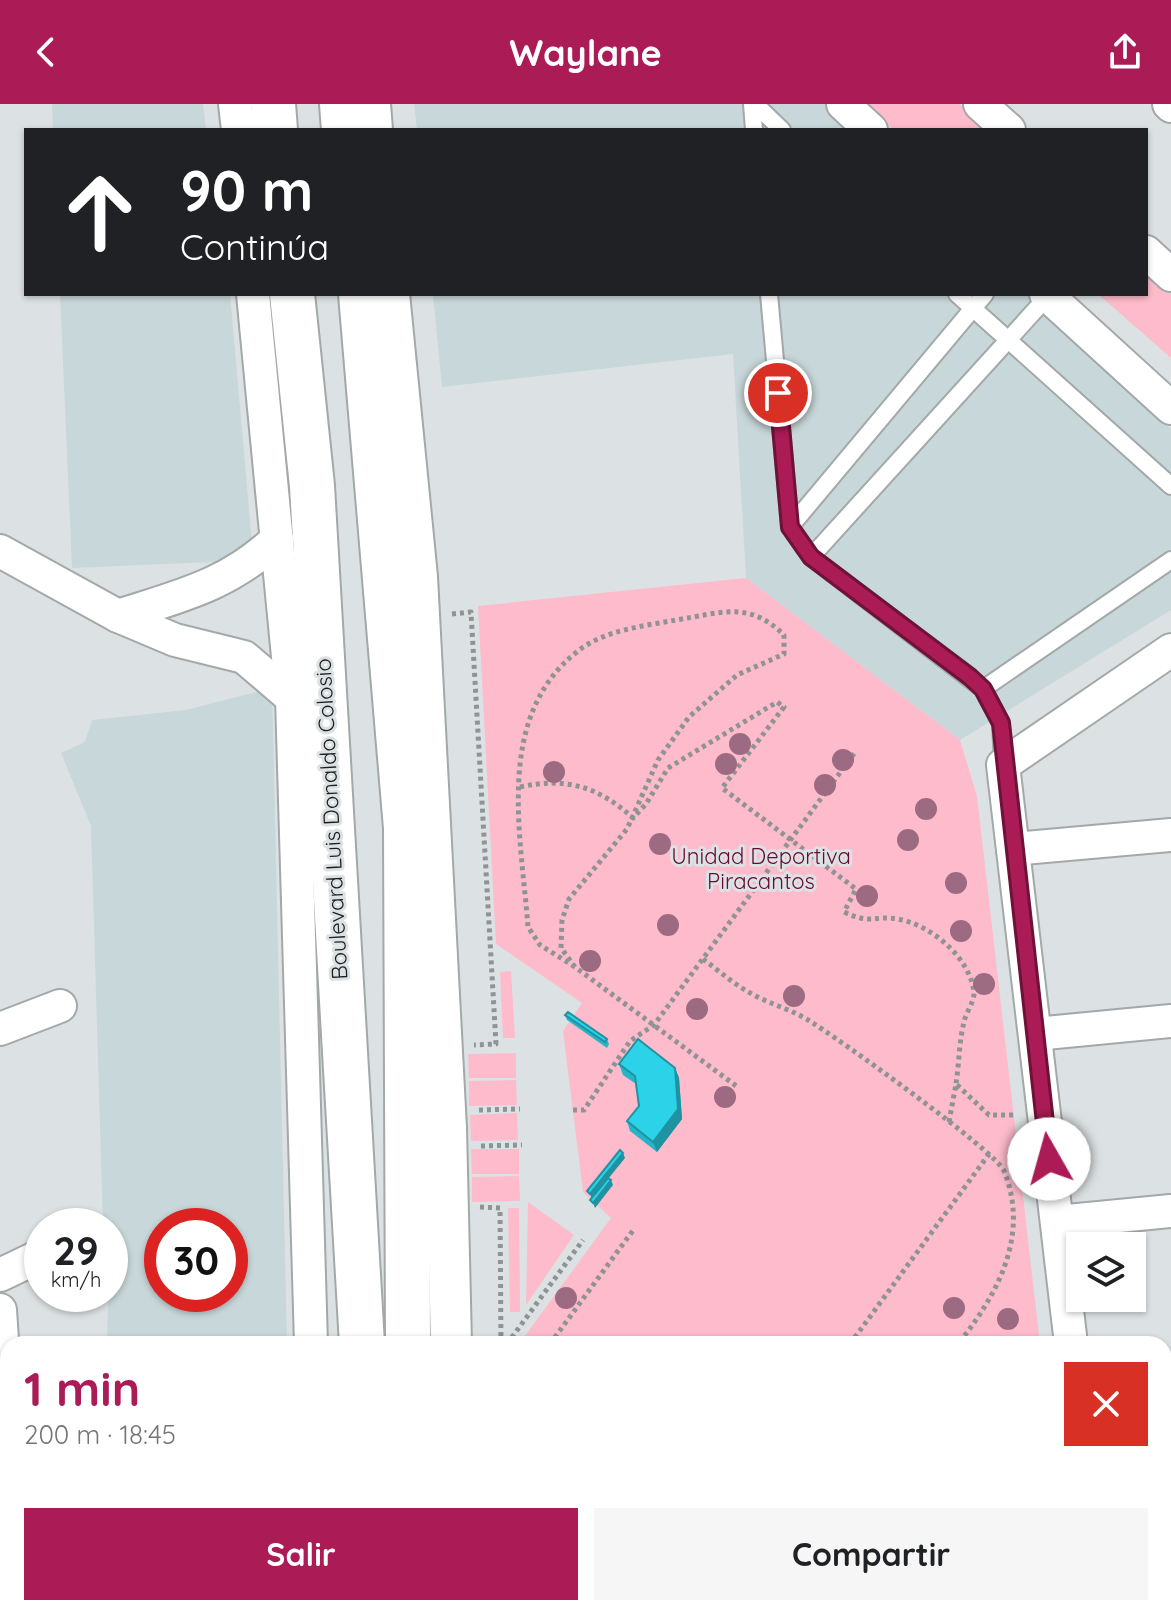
<!DOCTYPE html>
<html lang="es">
<head>
<meta charset="utf-8">
<style>
  body { margin:0; font-family:Quicksand,sans-serif; background:#f6f6f6; color:#202124; height:100vh; display:flex; flex-direction:column; font-size:30px; white-space:nowrap }
  * { box-sizing:border-box; margin:0 }
  p { font-size:26px; color:#757577 }
  .icon { flex:none; width:44px; height:44px; fill:none; stroke:currentColor; stroke-width:2; stroke-linecap:round; stroke-linejoin:round }
  .map { position:relative; flex:1; overflow:hidden }
  .side { position:absolute; left:0px; top:1232px; width:1172px; height:280px; display:flex; flex-direction:column; background:#fff; border-radius:24px 24px 0 0; box-shadow:0 2px 6px #0004 }
  .side>* { flex:none }
  .guide { position:absolute; left:24px; top:24px; width:1124px; height:168px; border-radius:0px; box-shadow:0 2px 6px #0004; background:#202124; color:#fff; overflow:hidden }
  .controls { position:absolute; left:1066px; top:1128px; display:grid; gap:16px }
  .controls a { display:grid; place-items:center; width:80px; height:80px; border-radius:0px; background:#fff; box-shadow:0 2px 6px #0004; font-size:40px }
  .speed { position:absolute; left:24px; top:1104px; display:flex; gap:16px; font-size:40px; font-weight:700; text-align:center }
  .speed>* { display:grid; place-content:center; width:104px; height:104px; border-radius:50%; background:#fff; box-shadow:0 2px 6px #0004; line-height:1 }
  .speed small { font-size:20px; font-weight:400 }
  .speed .limit { border:12px solid #d22; background:#fff; color:#111 }
  .pin { position:absolute; display:grid; place-items:center; width:68px; height:68px; color:#fff; margin:-34px; border:4px solid #fff; border-radius:50%; box-shadow:0 2px 8px #0007 }
  .me { position:absolute; width:88px; margin:-44px; rotate:353deg; stroke-linejoin:round; filter:drop-shadow(0 0 6px #0008) }
  .turn { display:flex; align-items:center; gap:28px; height:168px; padding:0 24px; font-size:36px }
  .turn .icon { width:104px; height:104px; stroke-width:2.5 }
  .turn b { display:block; font-size:56px; line-height:68px }
  .round { display:grid; place-items:center; flex:none; width:84px; height:84px; border-radius:0px; background:#f6f6f6 }
  .summary { display:flex; align-items:center; justify-content:space-between; height:136px; padding:0 24px }
  h1 { font-size:48px; font-weight:700; line-height:60px; color:#ab1b55 }
  .action { display:flex; gap:16px; margin-top:auto; padding:16px 24px }
  .action a { flex:1; height:92px; border-radius:0px; background:#ab1b55; color:#fff; font-size:32px; font-weight:700; line-height:92px; text-align:center }
  .action a+a { background:#f6f6f6; color:#202124 }
  header { display:flex; justify-content:space-between; align-items:center; height:104px; padding:0 24px; background:#ab1b55; color:#fff; font-size:36px; font-weight:700 }
  .map>svg:first-child { display:block }
  .built { fill:#c8d7d9; fill-rule:evenodd }
  .green { fill:#febbcb }
  .lines { fill:none; stroke-linecap:round; stroke-linejoin:round }
  .stream { stroke:#da7490; stroke-width:9 }
  .service-casing { stroke:#a3a8a9; stroke-width:20 }
  .minor-casing { stroke:#a3a8a9; stroke-width:36 }
  .tertiary-casing { stroke:#a3a8a9; stroke-width:44 }
  .primary-casing { stroke:#a3a8a9; stroke-width:48 }
  .path { stroke:#8f9394; stroke-width:5; stroke-dasharray:4 4; stroke-linecap:butt }
  .service { stroke:#fff; stroke-width:16 }
  .minor { stroke:#fff; stroke-width:32 }
  .tertiary { stroke:#fff; stroke-width:40 }
  .primary { stroke:#fff; stroke-width:44 }
  .tree { fill:#9c6b81 }
  .wall { fill:#26b5c8 }
  .shaded-wall { fill:#1f93a2 }
  .building { fill:#2cd2e8; stroke:#1f93a2; stroke-width:2 }
  .route-casing { stroke:#6f1237; stroke-width:20 }
  .route { stroke:#ab1b55; stroke-width:14 }
  .labels { text-anchor:middle; stroke-width:6; stroke-linejoin:round; paint-order:stroke }
  .street-label { font-size:22px; fill:#1c1e1f; stroke:#dce2e3 }
  .park-label { font-size:22px; fill:#680a31; stroke:#dce2e3 }
</style>
</head>
<body>
<header><svg class="icon" aria-label="back" viewBox="0 0 24 24"><path d="M15 5l-7 7 7 7"/></svg>Waylane<svg class="icon" aria-label="share" viewBox="0 0 24 24"><path d="M12 15V3M7 8l5-5 5 5M5 13v7h14v-7"/></svg></header>
<div class="map">
<svg width="1171" height="1512" viewBox="0 0 1171 1512">
  <rect width="100%" height="100%" fill="#dce2e3"/>
  <g class="built">
    <path d="M52,0H203L206,26H53Z"/>
    <path d="M414,0H827L854,26H417Z"/>
    <path d="M60,190H230L252,439L235,457L72,464Z"/>
    <path d="M433,190H1028L1171,325V506L960,636L746,474L733,250L442,283Z"/>
    <path d="M272,584L287,1240H107L110,1122H103L91,722L61,649L85,638L92,616L186,606ZM162,1122H230V1190H162Z"/>
    <path d="M119,1504H292L293,1512H119Z"/>
  </g>
  <g class="green">
    <path d="M865,0H959L988,26H894Z"/>
    <path d="M1146,168L1171,190V254L1098,190H1146Z"/>
    <path d="M746,474L960,636L977,692L1040,1240H519L611,1114L583,1088L563,927L582,899L496,840L478,502Z"/>
    <path d="M511,867L515,934H503L500,868Z"/>
    <path d="M516,949V974H469L468,950Z"/>
    <path d="M516,976L517,1001L469,1002V977Z"/>
    <path d="M517,1009L518,1036L471,1037L470,1011Z"/>
    <path d="M519,1045V1070H472L471,1045Z"/>
    <path d="M519,1072L520,1097L472,1098V1073Z"/>
    <path d="M528,1098L574,1131L526,1201Z"/>
    <path d="M508,1104H519L520,1208H510Z"/>
    <path d="M1171,1388V1512H1114L1113,1504H1164V1389Z"/>
    <path d="M852,1504H1111L1112,1512H837Z"/>
  </g>
  <g class="lines">
    <g class="stream">
      <path d="M1164,1333H1171"/>
      <path d="M739,1512L752,1504"/>
    </g>
    <g class="service-casing">
      <g id="service">
        <path d="M752,0L754,26"/>
        <path d="M755,0L782,26"/>
        <path d="M769,190L790,423L811,453L983,585L1171,456"/>
        <path d="M957,190L1171,382"/>
        <path d="M790,423L985,190"/>
        <path d="M811,453L1048,192"/>
        <path d="M983,585L1001,619L1003,661"/>
      </g>
    </g>
    <g class="minor-casing">
      <g id="minor">
        <path d="M235,0L238,26"/>
        <path d="M843,0L871,26"/>
        <path d="M980,0L1009,26"/>
        <path d="M1169,0L1171,2"/>
        <path d="M1146,148L1171,171"/>
        <path d="M253,190L292,594L311,1240"/>
        <path d="M1046,190L1171,304"/>
        <path d="M0,447L118,512L175,536L244,553L292,594"/>
        <path d="M118,512C180,492 229,481 277,435"/>
        <path d="M1013,745L1171,731"/>
        <path d="M0,925L60,902"/>
        <path d="M1035,930L1171,917"/>
        <path d="M1057,1118L1171,1107"/>
        <path d="M0,1171L42,1151"/>
        <path d="M0,1206L8,1325"/>
        <path d="M1071,1240L1003,661L1171,546"/>
        <path d="M1164,1292L1171,1291"/>
        <path d="M0,1431L8,1432"/>
        <path d="M312,1504V1512"/>
        <path d="M667,1512L678,1504"/>
      </g>
    </g>
    <g class="tertiary-casing">
      <g id="tertiary">
        <path d="M370,0L372,26"/>
        <path d="M389,190L417,473L446,1024L451,1240"/>
        <path d="M458,1504V1512"/>
        <path d="M340,1512V1504"/>
      </g>
    </g>
    <g class="primary-casing">
      <g id="primary">
        <path d="M273,0L275,26"/>
        <path d="M342,0L344,26"/>
        <path d="M292,190L312,382L362,1240"/>
        <path d="M361,190L406,724L408,1240"/>
        <path d="M398,1512L399,1504"/>
      </g>
    </g>
    <g class="path">
      <path d="M452,510L471,508L496,940L474,941"/>
      <path d="M520,683C565,673 598,682 633,714L646,700L668,664L777,598L784,603L722,684L856,785L844,808C871,821 875,811 898,815C932,821 971,855 974,889C974,899 966,908 964,918C959,938 959,960 956,980"/>
      <path d="M703,855C719,867 735,881 752,890C770,900 790,905 808,916C835,932 997,1048 1004,1067C1030,1131 998,1190 958,1240"/>
      <path d="M575,863L540,841L528,823C521,730 494,612 578,547C604,526 644,522 676,516C721,509 748,496 784,531V550L737,571L689,613L658,656L627,725L569,795L562,816L561,844L575,863L739,984"/>
      <path d="M479,1006L520,1005"/>
      <path d="M573,1006H584L630,937L654,921L856,647"/>
      <path d="M949,1018L956,980L989,1011H1014"/>
      <path d="M481,1042L522,1041"/>
      <path d="M480,1103L500,1104L501,1240"/>
      <path d="M507,1240L583,1136"/>
      <path d="M550,1240L634,1125"/>
      <path d="M850,1240L989,1050"/>
      <path d="M1164,1371L1171,1370"/>
      <path d="M508,1504V1512"/>
      <path d="M807,1512L821,1504"/>
    </g>
    <use href="#service" class="service"/>
    <use href="#minor" class="minor"/>
    <use href="#tertiary" class="tertiary"/>
    <use href="#primary" class="primary"/>
  </g>
  <g class="tree">
    <circle cx="740" cy="640" r="11"/>
    <circle cx="843" cy="656" r="11"/>
    <circle cx="726" cy="660" r="11"/>
    <circle cx="554" cy="668" r="11"/>
    <circle cx="825" cy="681" r="11"/>
    <circle cx="926" cy="705" r="11"/>
    <circle cx="908" cy="736" r="11"/>
    <circle cx="660" cy="740" r="11"/>
    <circle cx="956" cy="779" r="11"/>
    <circle cx="867" cy="792" r="11"/>
    <circle cx="668" cy="821" r="11"/>
    <circle cx="961" cy="827" r="11"/>
    <circle cx="590" cy="857" r="11"/>
    <circle cx="984" cy="880" r="11"/>
    <circle cx="794" cy="892" r="11"/>
    <circle cx="697" cy="905" r="11"/>
    <circle cx="725" cy="993" r="11"/>
    <circle cx="566" cy="1194" r="11"/>
    <circle cx="954" cy="1204" r="11"/>
    <circle cx="1008" cy="1215" r="11"/>
  </g>
  <g class="wall">
    <path d="M565,911L607,935L609,940L607,944L567,916Z"/>
    <path d="M619,960L675,964L679,974L682,1015L657,1048L630,1027L627,1017L639,1002L636,980L623,971Z"/>
  </g>
  <g class="shaded-wall">
    <path d="M675,964L679,974L682,1015L657,1048L653,1038Z"/>
    <path d="M623,1049L625,1054L592,1095L590,1090Z"/>
    <path d="M611,1076L613,1081L595,1104L593,1099Z"/>
    <path d="M614,1504H639L629,1512H603Z"/>
  </g>
  <g class="building">
    <path d="M568,908L607,935L605,938L565,911Z"/>
    <path d="M638,935L675,964L678,1005L653,1038L627,1017L639,1002L635,972L619,960Z"/>
    <path d="M620,1046L623,1049L590,1090L587,1087Z"/>
    <path d="M608,1074L611,1076L593,1099L590,1096Z"/>
    <path d="M539,1504H614L603,1512H528Z"/>
  </g>
  <g class="lines">
    <g class="route-casing">
      <path id="route" d="M778,289L790,423L811,453L970,573L983,585L1001,619L1049,1055"/>
    </g>
    <use href="#route" class="route"/>
  </g>
  <g class="labels">
    <g class="street-label">
      <text transform="translate(331 715) rotate(-93)" y="8">Boulevard Luis Donaldo Colosio</text>
    </g>
    <g class="park-label">
      <text x="761" y="760">Unidad Deportiva<tspan x="761" dy="25">Piracantos</tspan></text>
    </g>
  </g>
</svg>
<div class="controls">
<a><svg class="icon" aria-label="layers" viewBox="0 0 24 24"><path d="M12 4l9 5-9 5-9-5zM3 14l9 5 9-5"/></svg></a>
</div>
<div class="speed"><div>29<small>km/h</small></div><div class="limit">30</div></div>
<div class="pin" style="left:778px;top:289px;background:#d93025"><svg class="icon" aria-label="arrive" viewBox="0 0 24 24"><path d="M6 21V4h12l-3 4 3 4H6"/></svg></div>
<svg class="me" style="left:1049px;top:1055px" viewBox="-20 -20 40 40"><circle r="19" fill="#fff"/><path d="M0-13L10 11 0 6-10 11z" fill="#ab1b55"/></svg>
<div class="guide">
<div class="turn"><svg class="icon" aria-label="ahead" viewBox="0 0 24 24"><path d="M12 20V5M6 11l6-6 6 6"/></svg><div><b>90 m</b>Continúa</div></div>
</div>
<section class="side">
<div class="summary"><div><h1>1 min</h1><p>200 m · 18:45</p></div><a class="round" style="background:#d93025;color:#fff"><svg class="icon" aria-label="close" viewBox="0 0 24 24"><path d="M6 6l12 12M18 6L6 18"/></svg></a></div>
<div class="action"><a>Salir</a><a>Compartir</a></div>
</section>
</div>
</body>
</html>
